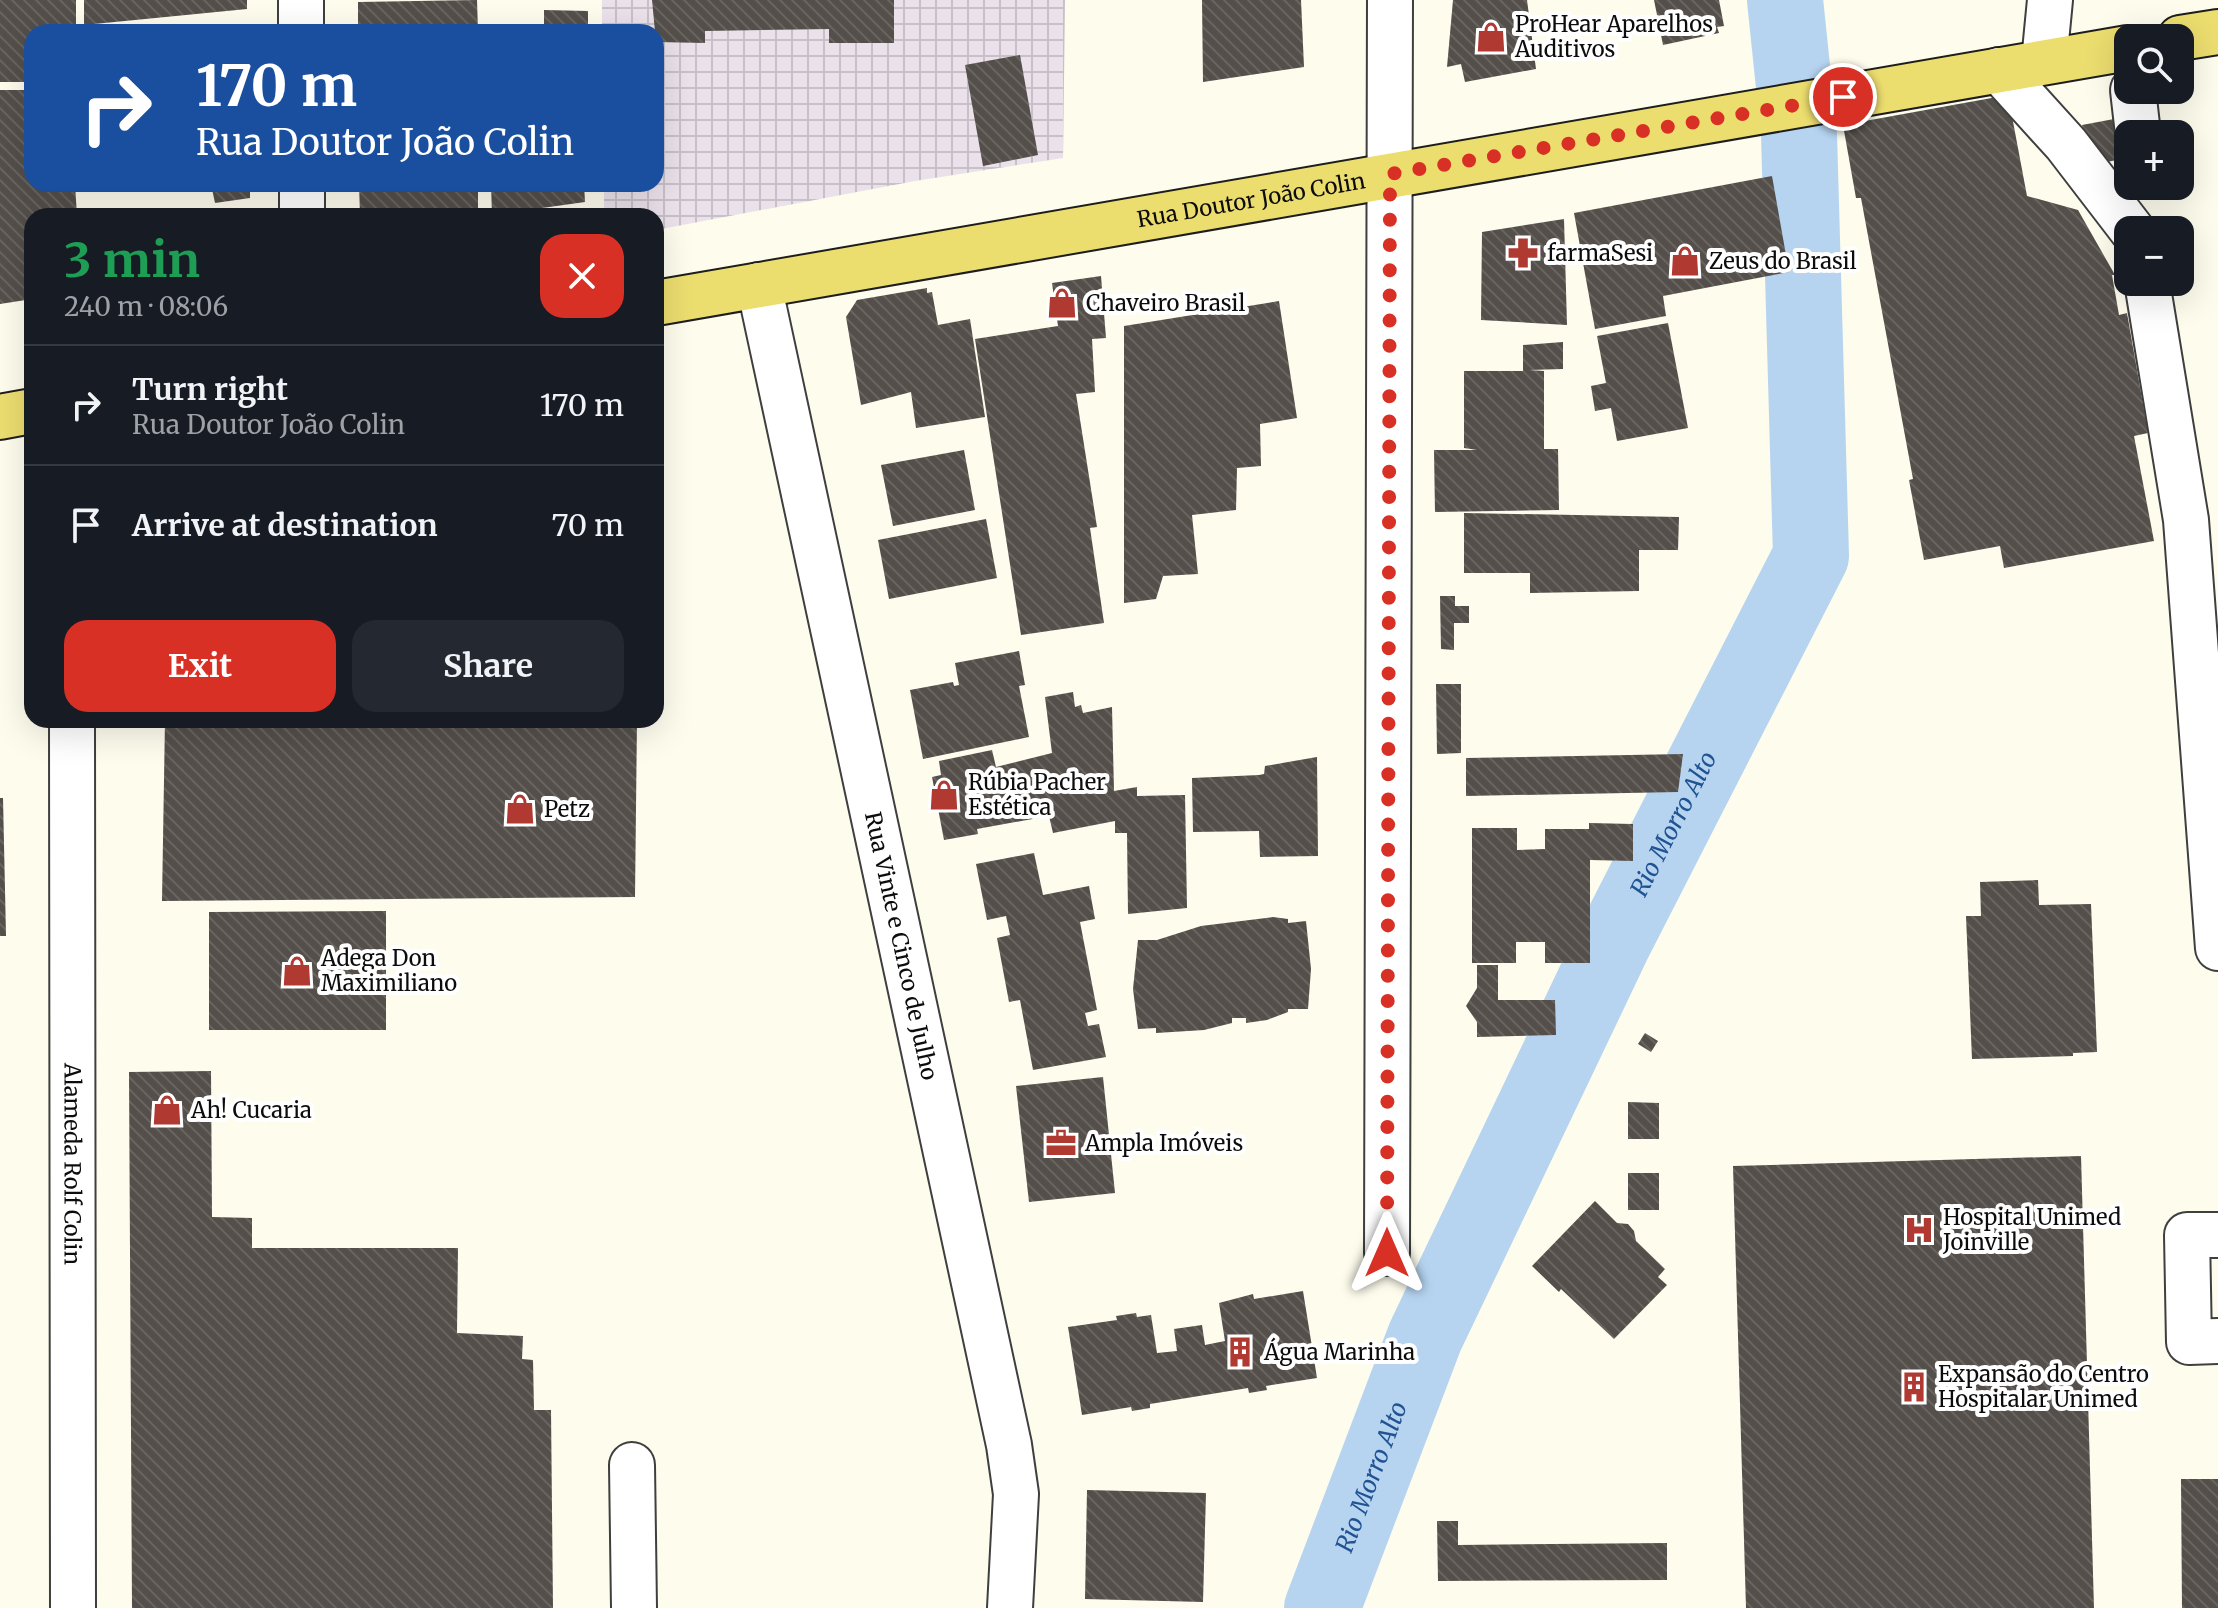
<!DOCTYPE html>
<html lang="en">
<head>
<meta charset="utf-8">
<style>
  body { margin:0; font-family:Merriweather,serif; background:#242831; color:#f1f3f6; height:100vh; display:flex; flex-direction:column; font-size:30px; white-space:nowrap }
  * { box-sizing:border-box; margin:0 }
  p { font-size:26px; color:#9ea1a6 }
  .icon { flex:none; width:44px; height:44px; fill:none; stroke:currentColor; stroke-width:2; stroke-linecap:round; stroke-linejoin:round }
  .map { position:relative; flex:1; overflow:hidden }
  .drawer { position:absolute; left:24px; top:208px; width:640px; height:520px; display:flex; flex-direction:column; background:#171b24; border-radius:24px; box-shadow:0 8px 32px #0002 }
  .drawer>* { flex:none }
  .guide { position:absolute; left:24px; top:24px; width:640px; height:168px; border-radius:24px; box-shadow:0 8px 32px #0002; background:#1a4fa0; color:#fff; overflow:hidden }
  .tools { position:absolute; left:2114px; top:24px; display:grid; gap:16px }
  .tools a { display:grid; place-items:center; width:80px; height:80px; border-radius:16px; background:#171b24; box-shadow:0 8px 32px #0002; font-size:40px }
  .pin { position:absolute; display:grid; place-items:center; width:68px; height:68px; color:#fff; margin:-34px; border:4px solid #fff; border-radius:50%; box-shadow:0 2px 8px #0007 }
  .me { position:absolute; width:88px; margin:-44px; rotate:0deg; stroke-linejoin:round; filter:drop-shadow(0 0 6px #0008) }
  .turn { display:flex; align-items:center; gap:28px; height:168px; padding:0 40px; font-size:36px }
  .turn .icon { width:104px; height:104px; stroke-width:2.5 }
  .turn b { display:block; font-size:56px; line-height:68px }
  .round { display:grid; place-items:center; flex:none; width:84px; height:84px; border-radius:24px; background:#242831 }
  .summary { display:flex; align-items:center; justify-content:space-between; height:136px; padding:0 40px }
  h1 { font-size:48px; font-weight:700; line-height:60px; color:#1e9e55 }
  .primary-button { display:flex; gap:16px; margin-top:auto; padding:16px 40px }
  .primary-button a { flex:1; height:92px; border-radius:24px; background:#d93025; color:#fff; font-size:32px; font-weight:700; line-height:92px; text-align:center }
  .primary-button a+a { background:#242831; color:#f1f3f6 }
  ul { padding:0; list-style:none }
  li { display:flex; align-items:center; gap:24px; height:120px; padding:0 40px; border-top:2px solid #363941 }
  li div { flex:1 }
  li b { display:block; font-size:30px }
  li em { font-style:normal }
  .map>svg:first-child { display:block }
  .industrial { fill:url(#industrial-grid) }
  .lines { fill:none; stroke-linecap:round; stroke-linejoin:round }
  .river { stroke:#b6d4f0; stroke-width:76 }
  .building { fill:url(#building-back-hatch) }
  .minor-casing { stroke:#3f3f3f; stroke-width:48 }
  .major-casing { stroke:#1d1d1d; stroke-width:48 }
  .minor { stroke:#fff; stroke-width:44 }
  .major { stroke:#ecdd6f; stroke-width:44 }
  .route { stroke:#d93025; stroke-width:14; stroke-dasharray:0 25.2 }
  .labels { text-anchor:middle; stroke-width:8; stroke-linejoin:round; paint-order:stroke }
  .poi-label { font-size:22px; fill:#0c0c0c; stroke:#fff; text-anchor:start }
  .street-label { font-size:22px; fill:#0c0c0c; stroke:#fff }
  .water-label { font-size:24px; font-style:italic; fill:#215393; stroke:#fff }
</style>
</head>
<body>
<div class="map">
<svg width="2218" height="1608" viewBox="0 0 2218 1608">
  <defs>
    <pattern id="industrial-grid" width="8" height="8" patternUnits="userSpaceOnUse" patternTransform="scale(2)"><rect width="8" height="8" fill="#eae1ea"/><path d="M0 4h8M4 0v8" fill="none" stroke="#c8c0c8"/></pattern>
    <pattern id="building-back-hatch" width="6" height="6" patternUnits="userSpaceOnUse" patternTransform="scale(2)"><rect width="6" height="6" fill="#544f4a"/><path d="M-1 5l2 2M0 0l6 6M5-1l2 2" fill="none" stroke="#686460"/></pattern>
  </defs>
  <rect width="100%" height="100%" fill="#fdfced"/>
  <path class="industrial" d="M602,0H1065L1063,158L915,181L656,230V216H604V184H656V32H602Z"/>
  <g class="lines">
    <path class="river" id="s1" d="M1322,1608L1425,1337L1614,941L1811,556L1799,134L1785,0"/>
  </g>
  <g class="building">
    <path d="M0,0H76V32H32V82H0Z"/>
    <path d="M84,0H247V9L84,25Z"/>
    <path d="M477,0L478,32H358V2Z"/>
    <path d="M652,0H894V43H829V29L705,31V43L656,42Z"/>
    <path d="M1202,0H1301L1304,67L1203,82Z"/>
    <path d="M1453,0H1527L1536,69L1465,82L1461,64L1447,67Z"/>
    <path d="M1654,0H1719L1724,26L1717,27L1719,33L1663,45Z"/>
    <path d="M544,10L588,11V32H544Z"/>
    <path d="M1020,55L1038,155L983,166L965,65Z"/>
    <path d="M0,90H32V184H75L77,216H32V299L0,304Z"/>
    <path d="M2008,95L2027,196L2078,210L2115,275H2112L2119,315L2127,313L2148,433L2134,436L2154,541L2004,568L2000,546L1924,560L1909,480L1913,479L1861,198H1856L1843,125Z"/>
    <path d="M2114,119L2122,159L2091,165L2082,125Z"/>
    <path d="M1772,176L1789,272L1663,296L1666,316L1595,329L1574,213Z"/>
    <path d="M211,184H250V198L215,203Z"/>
    <path d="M359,184H478V216H360Z"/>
    <path d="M491,184H584L585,202L492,215Z"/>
    <path d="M1564,219L1567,325L1481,320L1482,232Z"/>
    <path d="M1101,276L1106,338L1092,339L1095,392L1076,394L1097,527L1090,528L1104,623L1021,635L975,339L1058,326L1052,283Z"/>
    <path d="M927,288V293L932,292L938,325L970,319L985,417L916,428L911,392L861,405L846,317L857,300Z"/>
    <path d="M1279,301L1297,418L1260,424L1261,466L1237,468L1236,510L1192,515L1198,574L1163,576L1156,599L1124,603V326Z"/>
    <path d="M1668,323L1688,428L1617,441L1611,408L1595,411L1591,386L1606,383L1597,336Z"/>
    <path d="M1563,342V369L1529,370L1544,371V449H1558L1559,510L1435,512L1434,450H1477L1464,448V371H1523V345Z"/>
    <path d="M964,450L975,510L893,526L881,465Z"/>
    <path d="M1464,513L1679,517L1678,550H1639V591L1530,593V573H1464Z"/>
    <path d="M986,519L997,578L889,599L878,540Z"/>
    <path d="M1440,596H1455V606H1469V623H1454V650L1441,649Z"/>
    <path d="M1019,651L1025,685L1019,686L1029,737L923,759L910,690L953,682L954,686L959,685L955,663Z"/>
    <path d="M1436,684H1461V753L1437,754Z"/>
    <path d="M1073,692L1075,707L1081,705L1083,713L1112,707L1114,791L1137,787V796L1185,795L1187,908L1128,914L1127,833H1115V821L1053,833L1049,816L977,829L978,834L944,840L932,777L941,775L939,761L992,750L996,767L1052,753L1045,697Z"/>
    <path d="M165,720H637L635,897L162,901Z"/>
    <path d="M1683,754L1678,792L1466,796V758Z"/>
    <path d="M1317,757L1318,856L1260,857L1259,831L1193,832L1192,778L1259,775L1264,774L1265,766Z"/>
    <path d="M0,798H3L6,936H0Z"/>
    <path d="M1589,823L1633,824V861L1590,860V963H1545V942H1516V963H1472V828H1517V850L1545,849V829H1589Z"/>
    <path d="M1034,853L1043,895L1089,886L1095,919L1080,922L1097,1010L1085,1013L1088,1026L1099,1024L1106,1057L1033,1070L1020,1000L1009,1002L997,938L1010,935L1006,916L987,920L976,864Z"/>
    <path d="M2038,880L2039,905L2091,904L2097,1052L2073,1053V1056L1972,1059L1966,916H1981L1980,882Z"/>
    <path d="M386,911V1030H209V912Z"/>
    <path d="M1273,917L1288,919V923L1306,921L1311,969L1308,1009H1288V1012L1267,1020L1246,1023V1018H1232V1023L1204,1030L1156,1033V1028L1138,1029L1133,989L1138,940H1157L1201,926Z"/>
    <path d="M1477,965H1498V1000H1555L1556,1035L1477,1037V1022L1466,1006L1477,988Z"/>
    <path d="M1645,1033L1658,1041L1651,1052L1638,1044Z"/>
    <path d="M211,1071L212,1217L252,1218V1248H458L457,1333L523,1336L522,1359L533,1360L534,1410H551L553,1608H132L129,1072Z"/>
    <path d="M1103,1077L1115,1193L1029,1202L1016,1086Z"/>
    <path d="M1628,1102L1659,1103V1139H1628Z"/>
    <path d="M2081,1156L2094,1608H1746L1733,1166Z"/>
    <rect x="1628" y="1173" width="31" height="37"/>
    <path d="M1595,1201L1617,1223L1628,1224L1634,1231L1636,1241L1665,1269L1658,1277L1667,1285L1614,1339L1561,1289L1559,1292L1532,1266Z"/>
    <path d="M1303,1291L1317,1378L1266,1386L1267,1390L1249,1393L1248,1388L1150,1404V1408L1132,1411L1131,1407L1082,1415L1068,1327L1117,1320L1116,1316L1136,1313L1137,1317L1151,1315L1157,1353L1177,1351L1174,1329L1202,1325L1205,1345L1225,1341L1219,1303L1253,1294L1254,1299Z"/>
    <path d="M2181,1479H2218V1608H2182Z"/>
    <path d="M1087,1490L1206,1493L1203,1602L1085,1599Z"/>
    <path d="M1437,1521H1458V1545L1667,1543V1580L1438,1581Z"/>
  </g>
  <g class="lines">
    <g class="minor-casing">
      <g id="minor">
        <path d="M301,0V32"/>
        <path d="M2044,62L2050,0"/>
        <path d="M1999,70L2066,144L2132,230"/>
        <path d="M2133,90L2138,134"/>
        <path d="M302,184V216"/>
        <path d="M2147,282L2186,520L2218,948"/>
        <path id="s2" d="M759,285L1009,1445L1016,1494L1010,1608"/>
        <path id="s3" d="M72,720L73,1608"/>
        <path d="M2218,1235H2187L2189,1342L2218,1341"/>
        <path d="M1387,1253L1390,0"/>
        <path d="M632,1465L634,1608"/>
      </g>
    </g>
    <g class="major-casing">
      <g id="major">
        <path d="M2180,38L2218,32"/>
        <path id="s4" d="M656,303L2128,48"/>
        <path d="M0,417L32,411"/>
      </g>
    </g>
    <use href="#minor" class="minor"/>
    <use href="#major" class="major"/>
  </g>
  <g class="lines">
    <path class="route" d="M1387,1253L1390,174L1843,97"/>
  </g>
  <defs>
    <g id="shop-bare" transform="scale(2.4)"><path d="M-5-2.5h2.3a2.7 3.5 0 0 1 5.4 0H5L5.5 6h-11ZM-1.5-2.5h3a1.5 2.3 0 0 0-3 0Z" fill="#b03a31" stroke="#fff" stroke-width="2.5" paint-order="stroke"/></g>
    <g id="pharmacy-bare" transform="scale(2.4)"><path d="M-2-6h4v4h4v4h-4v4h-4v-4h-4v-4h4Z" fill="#b03a31" stroke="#fff" stroke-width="2.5" paint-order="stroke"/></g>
    <g id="office-bare" transform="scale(2.4)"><path d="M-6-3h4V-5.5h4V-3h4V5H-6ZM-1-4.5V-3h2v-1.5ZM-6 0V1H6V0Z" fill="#b03a31" stroke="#fff" stroke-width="2.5" paint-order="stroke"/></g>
    <g id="hospital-bare" transform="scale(2.4)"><path d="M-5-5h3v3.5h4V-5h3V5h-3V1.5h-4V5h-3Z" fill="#b03a31" stroke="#fff" stroke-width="2.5" paint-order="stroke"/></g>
    <g id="building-bare" transform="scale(2.4)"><path d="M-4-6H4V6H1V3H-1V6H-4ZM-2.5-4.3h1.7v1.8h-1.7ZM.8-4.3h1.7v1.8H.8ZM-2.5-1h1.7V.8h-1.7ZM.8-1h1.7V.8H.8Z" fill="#b03a31" stroke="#fff" stroke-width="2.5" paint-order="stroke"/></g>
  </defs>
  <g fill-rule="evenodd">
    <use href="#shop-bare" x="1491" y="37"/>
    <use href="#pharmacy-bare" x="1523" y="253"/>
    <use href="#shop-bare" x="1685" y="261"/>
    <use href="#shop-bare" x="1062" y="303"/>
    <use href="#shop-bare" x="944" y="795"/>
    <use href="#shop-bare" x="520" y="809"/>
    <use href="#shop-bare" x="297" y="971"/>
    <use href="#shop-bare" x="167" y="1110"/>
    <use href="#office-bare" x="1061" y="1143"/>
    <use href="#hospital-bare" x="1919" y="1230"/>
    <use href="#building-bare" x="1240" y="1352"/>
    <use href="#building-bare" x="1914" y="1387"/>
  </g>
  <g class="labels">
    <g class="poi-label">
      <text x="1515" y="32">ProHear Aparelhos<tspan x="1515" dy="25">Auditivos</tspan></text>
      <text x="1547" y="261">farmaSesi</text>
      <text x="1709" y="269">Zeus do Brasil</text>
      <text x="1086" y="311">Chaveiro Brasil</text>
      <text x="968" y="790">Rúbia Pacher<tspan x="968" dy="25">Estética</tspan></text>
      <text x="544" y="817">Petz</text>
      <text x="321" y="966">Adega Don<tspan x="321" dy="25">Maximiliano</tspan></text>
      <text x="191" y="1118">Ah! Cucaria</text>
      <text x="1085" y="1151">Ampla Imóveis</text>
      <text x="1943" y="1225">Hospital Unimed<tspan x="1943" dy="25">Joinville</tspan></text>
      <text x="1264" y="1360">Água Marinha</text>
      <text x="1938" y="1382">Expansão do Centro<tspan x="1938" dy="25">Hospitalar Unimed</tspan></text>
    </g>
    <g class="street-label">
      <text dy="8" stroke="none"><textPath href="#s4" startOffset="604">Rua Doutor João Colin</textPath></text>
      <text dy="8" stroke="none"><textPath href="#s2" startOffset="676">Rua Vinte e Cinco de Julho</textPath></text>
      <text dy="8" stroke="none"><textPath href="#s3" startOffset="444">Alameda Rolf Colin</textPath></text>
    </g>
    <g class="water-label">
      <text dy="8" stroke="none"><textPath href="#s1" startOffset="860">Rio Morro Alto</textPath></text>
      <text dy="8" stroke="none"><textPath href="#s1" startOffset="140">Rio Morro Alto</textPath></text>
    </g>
  </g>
</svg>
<div class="tools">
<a><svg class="icon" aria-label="search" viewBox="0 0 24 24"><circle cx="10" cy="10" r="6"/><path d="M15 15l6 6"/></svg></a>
<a>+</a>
<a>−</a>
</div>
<div class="pin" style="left:1843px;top:97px;background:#d93025"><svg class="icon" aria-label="arrive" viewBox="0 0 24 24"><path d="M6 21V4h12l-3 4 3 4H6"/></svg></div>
<svg class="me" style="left:1387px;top:1253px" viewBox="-20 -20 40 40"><path d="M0-17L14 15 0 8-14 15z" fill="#d93025" stroke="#fff" stroke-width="4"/></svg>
<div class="guide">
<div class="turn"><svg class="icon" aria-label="right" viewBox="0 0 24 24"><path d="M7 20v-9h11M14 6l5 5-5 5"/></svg><div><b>170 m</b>Rua Doutor João Colin</div></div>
</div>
<section class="drawer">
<div class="summary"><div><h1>3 min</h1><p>240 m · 08:06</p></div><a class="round" style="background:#d93025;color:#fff"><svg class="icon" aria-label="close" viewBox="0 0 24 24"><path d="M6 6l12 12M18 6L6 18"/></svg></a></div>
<ul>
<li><svg class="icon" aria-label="right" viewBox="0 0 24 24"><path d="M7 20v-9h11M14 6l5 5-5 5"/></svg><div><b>Turn right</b><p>Rua Doutor João Colin</p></div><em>170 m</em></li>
<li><svg class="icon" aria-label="arrive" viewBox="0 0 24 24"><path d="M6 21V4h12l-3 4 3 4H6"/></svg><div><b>Arrive at destination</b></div><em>70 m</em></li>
</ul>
<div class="primary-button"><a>Exit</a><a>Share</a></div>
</section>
</div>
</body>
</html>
